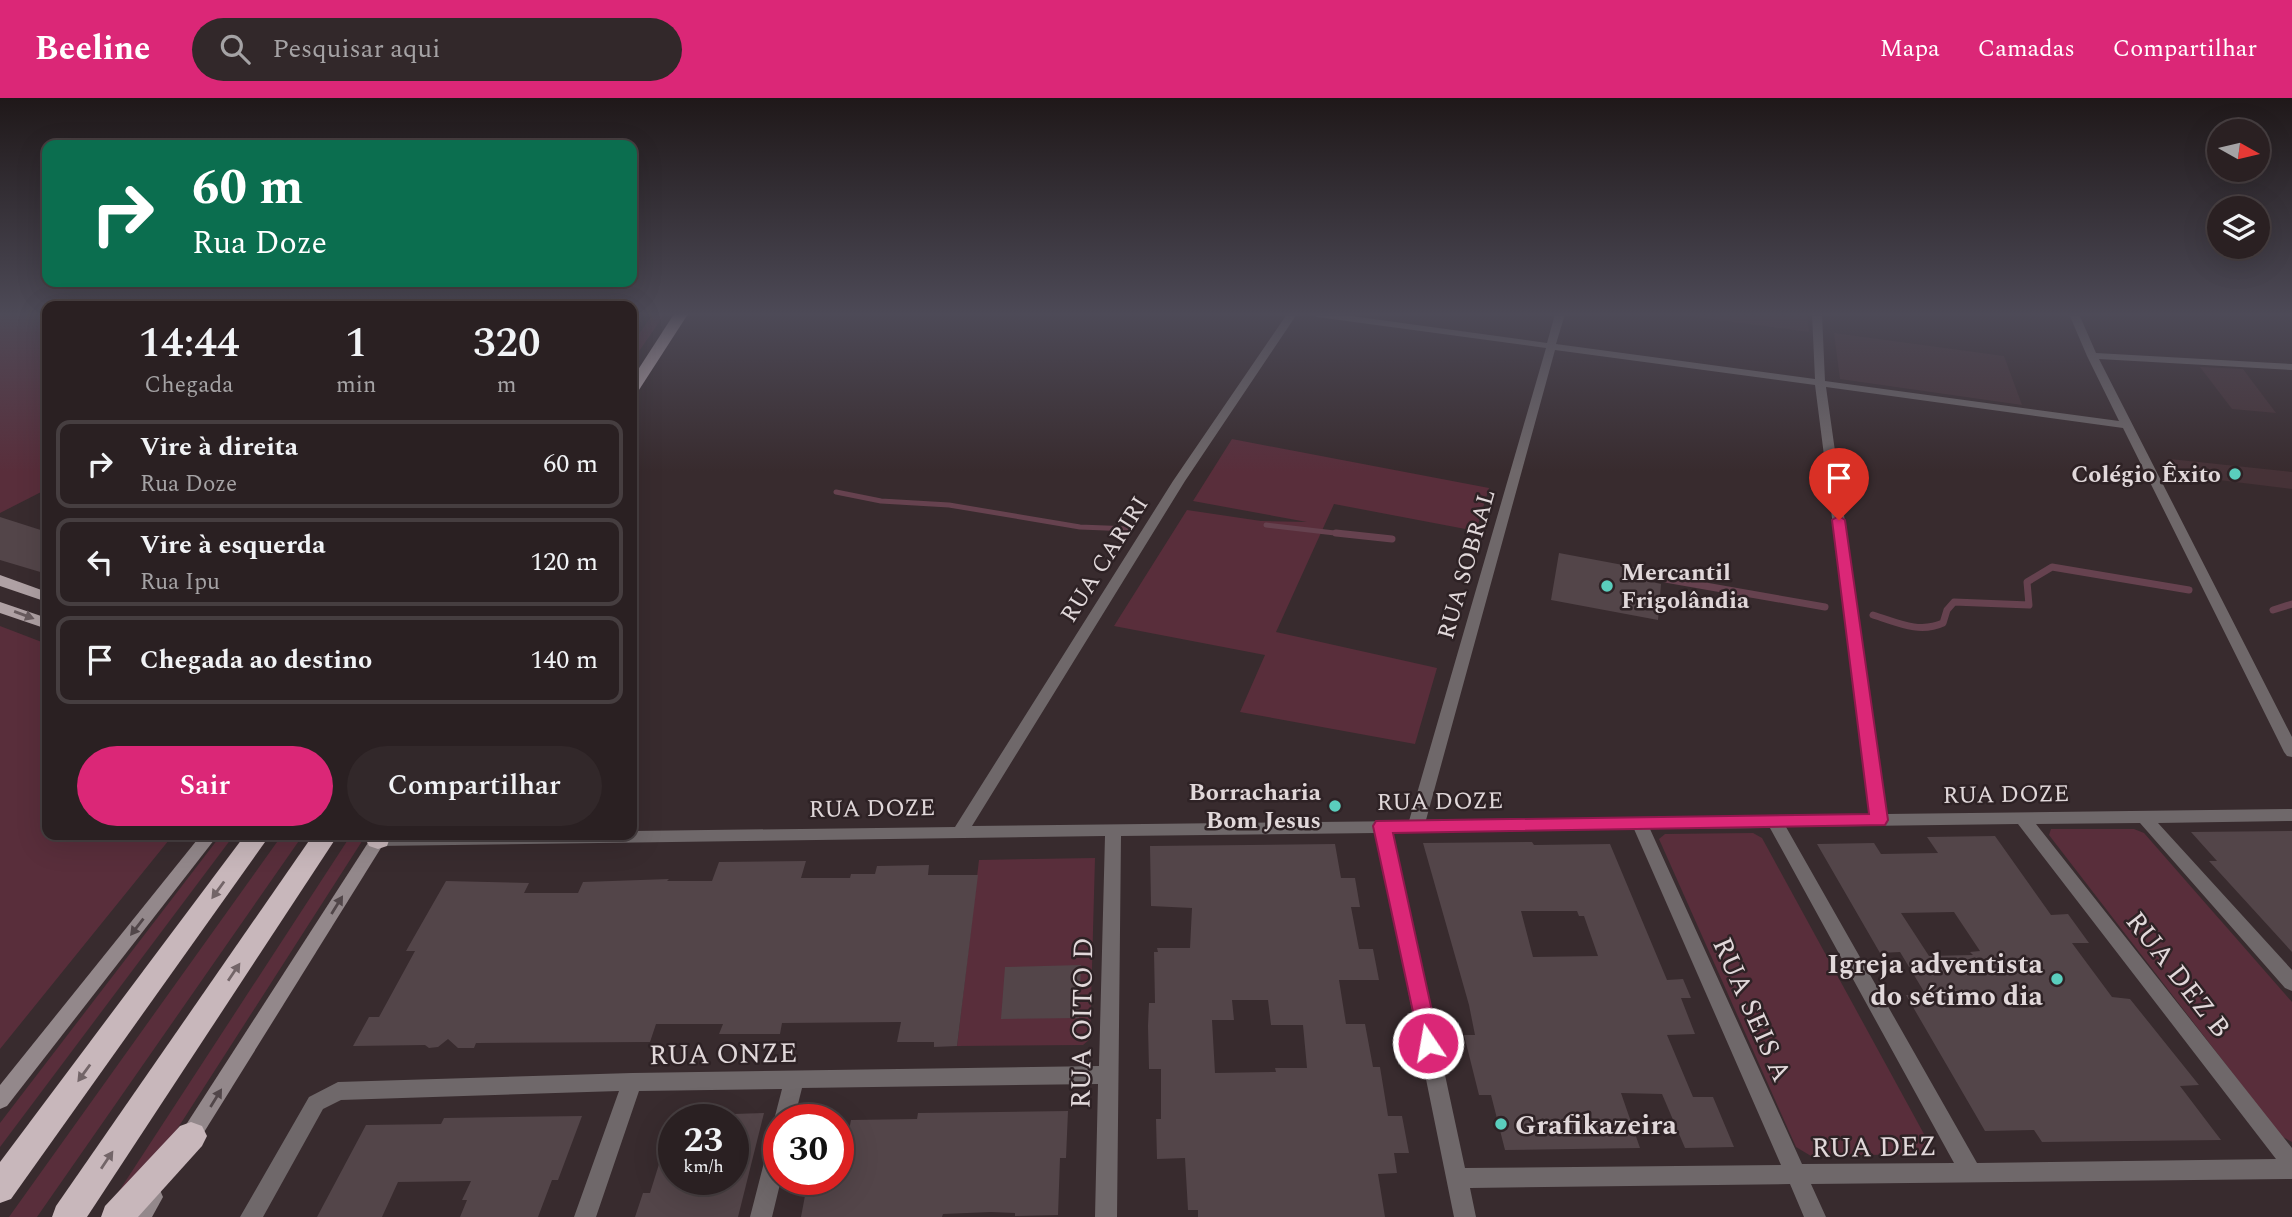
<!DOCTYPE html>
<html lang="pt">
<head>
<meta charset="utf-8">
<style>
  body { margin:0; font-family:Spectral,serif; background:#32282a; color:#f1f3f6; height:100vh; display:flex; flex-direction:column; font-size:26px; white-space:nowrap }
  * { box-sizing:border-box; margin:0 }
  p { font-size:23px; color:#a5a3a5 }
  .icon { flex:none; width:38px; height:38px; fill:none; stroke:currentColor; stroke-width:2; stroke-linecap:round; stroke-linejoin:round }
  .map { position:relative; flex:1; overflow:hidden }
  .panel { position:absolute; left:42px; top:203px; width:595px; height:539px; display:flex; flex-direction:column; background:#2a2022; border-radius:14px; box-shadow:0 7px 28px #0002,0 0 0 2px #463e40 }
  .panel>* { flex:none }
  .banner { position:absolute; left:42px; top:42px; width:595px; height:147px; border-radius:14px; box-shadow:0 7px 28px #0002,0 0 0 2px #463e40; background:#0b6e4f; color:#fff; overflow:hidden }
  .needle { width:46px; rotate:98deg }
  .controls { position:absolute; left:2207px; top:21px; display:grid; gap:14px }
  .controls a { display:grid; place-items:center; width:63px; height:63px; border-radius:50%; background:#2a2022; box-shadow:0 7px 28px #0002,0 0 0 2px #463e40; font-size:35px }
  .speed { position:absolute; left:658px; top:1006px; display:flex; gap:14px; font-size:35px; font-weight:700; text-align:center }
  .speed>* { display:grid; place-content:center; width:91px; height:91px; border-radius:50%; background:#2a2022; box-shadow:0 7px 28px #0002,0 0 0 2px #463e40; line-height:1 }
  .speed small { font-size:18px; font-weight:400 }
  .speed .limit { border:10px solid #d22; background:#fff; color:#111 }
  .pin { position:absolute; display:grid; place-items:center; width:60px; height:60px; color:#fff; margin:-72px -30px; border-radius:50% 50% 50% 0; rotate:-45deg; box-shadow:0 0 7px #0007 }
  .pin .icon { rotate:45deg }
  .me { position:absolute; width:77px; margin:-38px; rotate:348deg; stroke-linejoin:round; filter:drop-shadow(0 0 5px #0008) }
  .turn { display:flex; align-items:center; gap:24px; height:147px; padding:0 35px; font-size:32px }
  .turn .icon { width:91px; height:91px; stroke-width:2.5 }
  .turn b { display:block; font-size:49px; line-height:60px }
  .eta { display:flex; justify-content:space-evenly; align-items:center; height:119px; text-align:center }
  .eta b { font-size:42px; font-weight:600; line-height:49px }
  .primary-button { display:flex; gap:14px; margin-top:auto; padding:14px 35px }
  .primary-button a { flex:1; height:80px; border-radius:42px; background:#db2777; color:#fff; font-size:28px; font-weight:600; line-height:80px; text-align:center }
  .primary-button a+a { background:#32282a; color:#f1f3f6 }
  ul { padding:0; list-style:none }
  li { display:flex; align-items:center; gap:21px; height:88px; margin:0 14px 10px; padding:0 21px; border:4px solid #463e40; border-radius:14px }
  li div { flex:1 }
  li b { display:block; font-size:26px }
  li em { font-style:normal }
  header { display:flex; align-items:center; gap:42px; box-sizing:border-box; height:98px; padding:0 35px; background:#db2777; color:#fff }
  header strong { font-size:33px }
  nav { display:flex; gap:38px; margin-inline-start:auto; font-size:24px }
  .search { width:490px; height:63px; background:#32282a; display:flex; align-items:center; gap:18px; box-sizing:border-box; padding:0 24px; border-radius:38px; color:#a5a3a5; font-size:26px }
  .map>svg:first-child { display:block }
  .built { fill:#463237 }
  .green { fill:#592e3b }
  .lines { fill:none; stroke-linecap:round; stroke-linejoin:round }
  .stream-far1 { stroke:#66424f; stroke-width:5 }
  .stream { stroke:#66424f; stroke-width:7 }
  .building { fill:#534549; fill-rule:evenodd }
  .street { fill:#6f686a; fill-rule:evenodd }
  .secondary { fill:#93888b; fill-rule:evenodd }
  .primary { fill:#afa1a4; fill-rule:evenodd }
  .highway { fill:#c8b7bb; fill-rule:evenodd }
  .oneway { fill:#685b5e }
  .oneway2 { fill:#736568 }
  .oneway3 { fill:#514649 }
  .route { fill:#db2777; stroke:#8e194d; stroke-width:2 }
  .poi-dot { fill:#5acebd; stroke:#2e2225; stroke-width:2.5 }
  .labels { text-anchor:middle; stroke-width:5; stroke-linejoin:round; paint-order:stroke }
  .poi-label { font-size:24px; font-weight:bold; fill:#e1d8da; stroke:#2e2225; text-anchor:end }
  .street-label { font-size:24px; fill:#e1d8da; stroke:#2e2225 }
  .near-poi-label { font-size:28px; font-weight:bold; fill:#e1d8da; stroke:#2e2225; text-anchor:end }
  .near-street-label { font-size:28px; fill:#e1d8da; stroke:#2e2225 }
</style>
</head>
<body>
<header>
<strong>Beeline</strong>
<div class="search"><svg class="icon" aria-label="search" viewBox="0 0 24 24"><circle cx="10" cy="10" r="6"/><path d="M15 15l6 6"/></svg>Pesquisar aqui</div>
<nav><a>Mapa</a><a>Camadas</a><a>Compartilhar</a></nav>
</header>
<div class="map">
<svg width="2292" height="1119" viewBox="0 0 2292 1119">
  <rect width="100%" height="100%" fill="#382b2e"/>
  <g class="built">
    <path d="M1674,216H1807L1809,234Z"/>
    <path d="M1834,235L2004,258L2022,307L1840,281Z"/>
    <path d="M2200,269L2243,271L2276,315L2232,311Z"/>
    <path d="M2170,361L2292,374V391L2178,377Z"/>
  </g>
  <g class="green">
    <path d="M0,216H47V391L0,415Z"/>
    <path d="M653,216H665L632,263V246Z"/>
    <path d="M1232,341L1489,390L1476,433L1334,406L1276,534L1437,570L1415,646L1240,614L1265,557L1114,528L1187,412L1261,423L1307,424L1193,403Z"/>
    <path d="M0,528L47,546V737H173L0,951Z"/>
    <path d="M2051,731H2134L2144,735L2292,904V1044L2281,1038L2049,737Z"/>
    <path d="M1753,735L1762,740L1930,1047L1926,1056L1811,1058L1796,1049L1659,741L1665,736Z"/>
    <path d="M221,737H234L0,1049V1025Z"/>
    <path d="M282,737H303L37,1119H9Z"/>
    <path d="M351,737H366L165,1050L110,1107Z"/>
    <path d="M1095,760L1090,941L1083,947L957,948L979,762Z"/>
  </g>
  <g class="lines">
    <g class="stream-far1">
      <path d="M836,394L881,403L949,407L1080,429L1131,431"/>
      <path d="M1266,427L1352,437"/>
    </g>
    <g class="stream">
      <path d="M1336,435L1392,441"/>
      <path d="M1654,479L1825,509"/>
      <path d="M2273,512L2292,506"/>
      <path d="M1873,517C1896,524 1919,536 1943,525L1947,512L1954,504L2029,507L2027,484L2052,469L2189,492"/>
    </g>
  </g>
  <g class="building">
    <path d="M0,419L47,434V476L0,462Z"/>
    <path d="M1559,455L1655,473L1652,484L1661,486L1658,522L1551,502Z"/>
    <path d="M2292,733V854L2209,763H2217L2191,734Z"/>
    <path d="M1995,738L2051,817L2068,816L2089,845H2072L2112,899L2130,901L2199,987L2180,988L2221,1042L2042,1044L2034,1032L1985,1033L1906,897H1926L1900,854L1880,855L1817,746L1874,745L1881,756L1938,755L1927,739ZM1954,814L1980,853L1970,854L1973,857L1929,858L1901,815Z"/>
    <path d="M1532,744L1534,747L1610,746L1667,882L1683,881L1691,900H1681L1695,936L1667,937L1693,999H1713L1734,1049L1685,1050L1662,996L1621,995L1640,1050L1505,1052L1491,997H1479L1464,937H1475L1469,907L1423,745ZM1521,813H1577L1579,818H1584L1598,858L1533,859Z"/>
    <path d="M1335,746L1341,780H1355L1360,809H1351L1359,851H1373L1379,882H1339L1346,926H1365L1373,969H1380L1388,1018H1402L1409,1055H1394L1397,1075L1378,1076L1385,1119H1198V1112H1188L1185,1060L1157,1061L1156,1021H1161V971H1149L1148,928L1149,905H1155L1154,854H1158L1157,850H1190L1192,810L1151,808L1150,748ZM1232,902H1268L1271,927H1303L1307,970H1275L1276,974L1215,975L1212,922H1234Z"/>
    <path d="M806,763L801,780H850L851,776H875L877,768L929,767L928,777H978L957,948L934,949V944H897L901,924L782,925L780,936H719L723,926H656L650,944L476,945L474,950H458L448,941L438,949L429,950L425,947L353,948L369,919H379L415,853H406L446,783L529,785L524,795H578L583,784L669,781L667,783H712L719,764Z"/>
    <path d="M1081,867L1079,920L1001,921L1005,869Z"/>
    <path d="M1068,1013L1066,1060H1060L1058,1117L1015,1118V1115L991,1114L943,1116L942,1119H801L807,1087H838L851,1022L917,1021L918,1015Z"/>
    <path d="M764,1015L738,1119H635L643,1095H650L669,1034L674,1035V1082H733V1016Z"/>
    <path d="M582,1018L558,1082H552L538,1119H460L467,1102H462L471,1083L398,1084L382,1119H317L366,1027L441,1026L444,1020Z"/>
  </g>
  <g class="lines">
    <g class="street">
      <path d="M1287,216H1297L1185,383L972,728L1409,723L1546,250L1317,219L1312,216H1337L1547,245L1555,216H1565L1556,246L1815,281L1812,216H1822L1825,283L2119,323L2087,258L2069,216H2079L2096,255L2292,266V272L2099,261L2292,639V659L2287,658L2284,654L2123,330L1826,289L1886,716L2292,711V723L2158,725L2292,872V893L2285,890L2140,725L2036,726L2292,1050V1081L1811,1086L1826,1119H1804L1790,1086L1470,1090L1476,1119H1454L1376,735L1121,738L1117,1119H1095L1098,986L802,990L794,1022H779V1029L774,1022L782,991L639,993L596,1119H574L619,993L341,1002L323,1011L263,1119H240L309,999L338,984L632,975L1099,968L1105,738L378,748L372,746L370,742L375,737H632V733L955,729L1173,383ZM1555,252L1815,287L1870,717L1426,722ZM2018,726L2276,1061L1977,1065L1786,729ZM1770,730L1954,1065L1802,1066L1650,731ZM1634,731L1781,1067L1465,1070L1393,735Z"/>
      <path d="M779,1036V1082H781L772,1119H750L769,1045L772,1038Z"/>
    </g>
    <g class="secondary">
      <path d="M201,737H218L7,1008L0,1011V987Z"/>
      <path d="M373,737H389L196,1047L189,1049L182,1047L179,1040L182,1033Z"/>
      <path d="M152,1089L160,1092L163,1099L152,1119H129L144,1092Z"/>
    </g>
    <g class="primary">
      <path d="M0,477L47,494V504L0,488Z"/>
      <path d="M0,504L47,520V531L0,515Z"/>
    </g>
    <g class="highway">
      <path d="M674,216H688L637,295L632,297V281Z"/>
      <path d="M245,737H270L11,1101L0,1105V1064Z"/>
      <path d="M313,737H338L87,1119H52L56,1108Z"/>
      <path d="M367,737H391L387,748L378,751L369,748L366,742Z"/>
      <path d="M191,1024L202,1028L207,1038L202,1048L138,1119H101L105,1108L180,1028Z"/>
    </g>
  </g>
  <defs><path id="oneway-solid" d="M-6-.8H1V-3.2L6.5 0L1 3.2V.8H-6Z" transform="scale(1.75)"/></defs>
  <use class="oneway" href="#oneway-solid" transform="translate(24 517) rotate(20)"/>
  <g class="oneway2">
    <use href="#oneway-solid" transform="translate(218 792) rotate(126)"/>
    <use href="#oneway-solid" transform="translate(234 874) rotate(-56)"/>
    <use href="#oneway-solid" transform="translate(84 975) rotate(126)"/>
    <use href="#oneway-solid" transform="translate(107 1062) rotate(-56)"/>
  </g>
  <g class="oneway3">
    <use href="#oneway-solid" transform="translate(337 807) rotate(-58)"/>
    <use href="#oneway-solid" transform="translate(137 829) rotate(128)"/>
    <use href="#oneway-solid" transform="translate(216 1000) rotate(-58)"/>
  </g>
  <linearGradient id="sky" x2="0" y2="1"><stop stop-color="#1f1819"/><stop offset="0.58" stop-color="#4d4a57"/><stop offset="1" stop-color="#4d4a57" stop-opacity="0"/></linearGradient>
  <rect width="2292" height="373" fill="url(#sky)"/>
  <path class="route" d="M1839,418L1845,422L1888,722L1885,727L1393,735L1439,945L1436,951L1428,954L1421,951L1373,728L1376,723L1869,716L1832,422Z"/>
  <g class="poi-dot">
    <circle cx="2235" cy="376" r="7"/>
    <circle cx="1607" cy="488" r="7"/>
    <circle cx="1335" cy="708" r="7"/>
    <circle cx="2057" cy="881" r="7"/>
    <circle cx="1501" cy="1026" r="7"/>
  </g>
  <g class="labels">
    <g class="poi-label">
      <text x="2221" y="384">Colégio Êxito</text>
      <text x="1621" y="482" text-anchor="start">Mercantil<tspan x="1621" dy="28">Frigolândia</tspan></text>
      <text x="1321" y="702">Borracharia<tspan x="1321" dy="28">Bom Jesus</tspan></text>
    </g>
    <g class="street-label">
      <text transform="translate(1104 461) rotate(-58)" y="8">RUA CARIRI</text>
      <text transform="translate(1466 466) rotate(-74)" y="8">RUA SOBRAL</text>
      <text transform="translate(2006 696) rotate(-1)" y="8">RUA DOZE</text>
      <text transform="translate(1440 703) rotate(-1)" y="8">RUA DOZE</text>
      <text transform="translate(872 710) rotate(-1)" y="8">RUA DOZE</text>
    </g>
    <g class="near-poi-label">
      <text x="2043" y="875">Igreja adventista<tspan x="2043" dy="32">do sétimo dia</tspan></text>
      <text x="1515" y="1036" text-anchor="start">Grafikazeira</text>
    </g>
    <g class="near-street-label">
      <text transform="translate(2179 876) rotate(52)" y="10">RUA DEZ B</text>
      <text transform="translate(1753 911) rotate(66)" y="10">RUA SEIS A</text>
      <text transform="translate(1081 925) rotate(-89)" y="10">RUA OITO D</text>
      <text transform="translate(723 955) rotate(-1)" y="10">RUA ONZE</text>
      <text transform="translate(1874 1048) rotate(-1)" y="10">RUA DEZ</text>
    </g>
  </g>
</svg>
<div class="controls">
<a><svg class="needle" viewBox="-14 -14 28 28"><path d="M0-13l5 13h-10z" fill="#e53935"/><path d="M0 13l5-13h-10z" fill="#a5a3a5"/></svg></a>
<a><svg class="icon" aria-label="layers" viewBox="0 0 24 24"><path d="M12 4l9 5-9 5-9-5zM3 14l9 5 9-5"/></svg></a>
</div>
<div class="speed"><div>23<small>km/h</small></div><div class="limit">30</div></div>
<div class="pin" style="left:1839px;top:422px;background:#d93025"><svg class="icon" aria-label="arrive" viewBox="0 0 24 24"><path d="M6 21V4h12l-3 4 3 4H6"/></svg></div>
<svg class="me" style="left:1428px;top:945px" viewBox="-20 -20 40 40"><circle r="17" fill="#db2777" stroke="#fff" stroke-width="3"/><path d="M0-11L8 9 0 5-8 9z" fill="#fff"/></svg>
<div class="banner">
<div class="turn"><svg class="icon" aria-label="right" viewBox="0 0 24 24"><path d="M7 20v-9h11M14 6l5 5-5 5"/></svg><div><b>60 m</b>Rua Doze</div></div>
</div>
<section class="panel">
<div class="eta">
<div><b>14:44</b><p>Chegada</p></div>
<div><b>1</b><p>min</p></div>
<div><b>320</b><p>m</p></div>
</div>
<ul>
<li><svg class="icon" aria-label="right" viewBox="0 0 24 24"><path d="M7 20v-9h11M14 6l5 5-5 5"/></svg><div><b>Vire à direita</b><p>Rua Doze</p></div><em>60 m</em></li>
<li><svg class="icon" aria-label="left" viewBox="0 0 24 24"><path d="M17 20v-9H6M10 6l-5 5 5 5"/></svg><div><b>Vire à esquerda</b><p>Rua Ipu</p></div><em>120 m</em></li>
<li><svg class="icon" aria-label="arrive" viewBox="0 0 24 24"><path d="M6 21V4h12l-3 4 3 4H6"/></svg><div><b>Chegada ao destino</b></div><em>140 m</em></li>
</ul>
<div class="primary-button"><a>Sair</a><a>Compartilhar</a></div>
</section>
</div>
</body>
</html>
